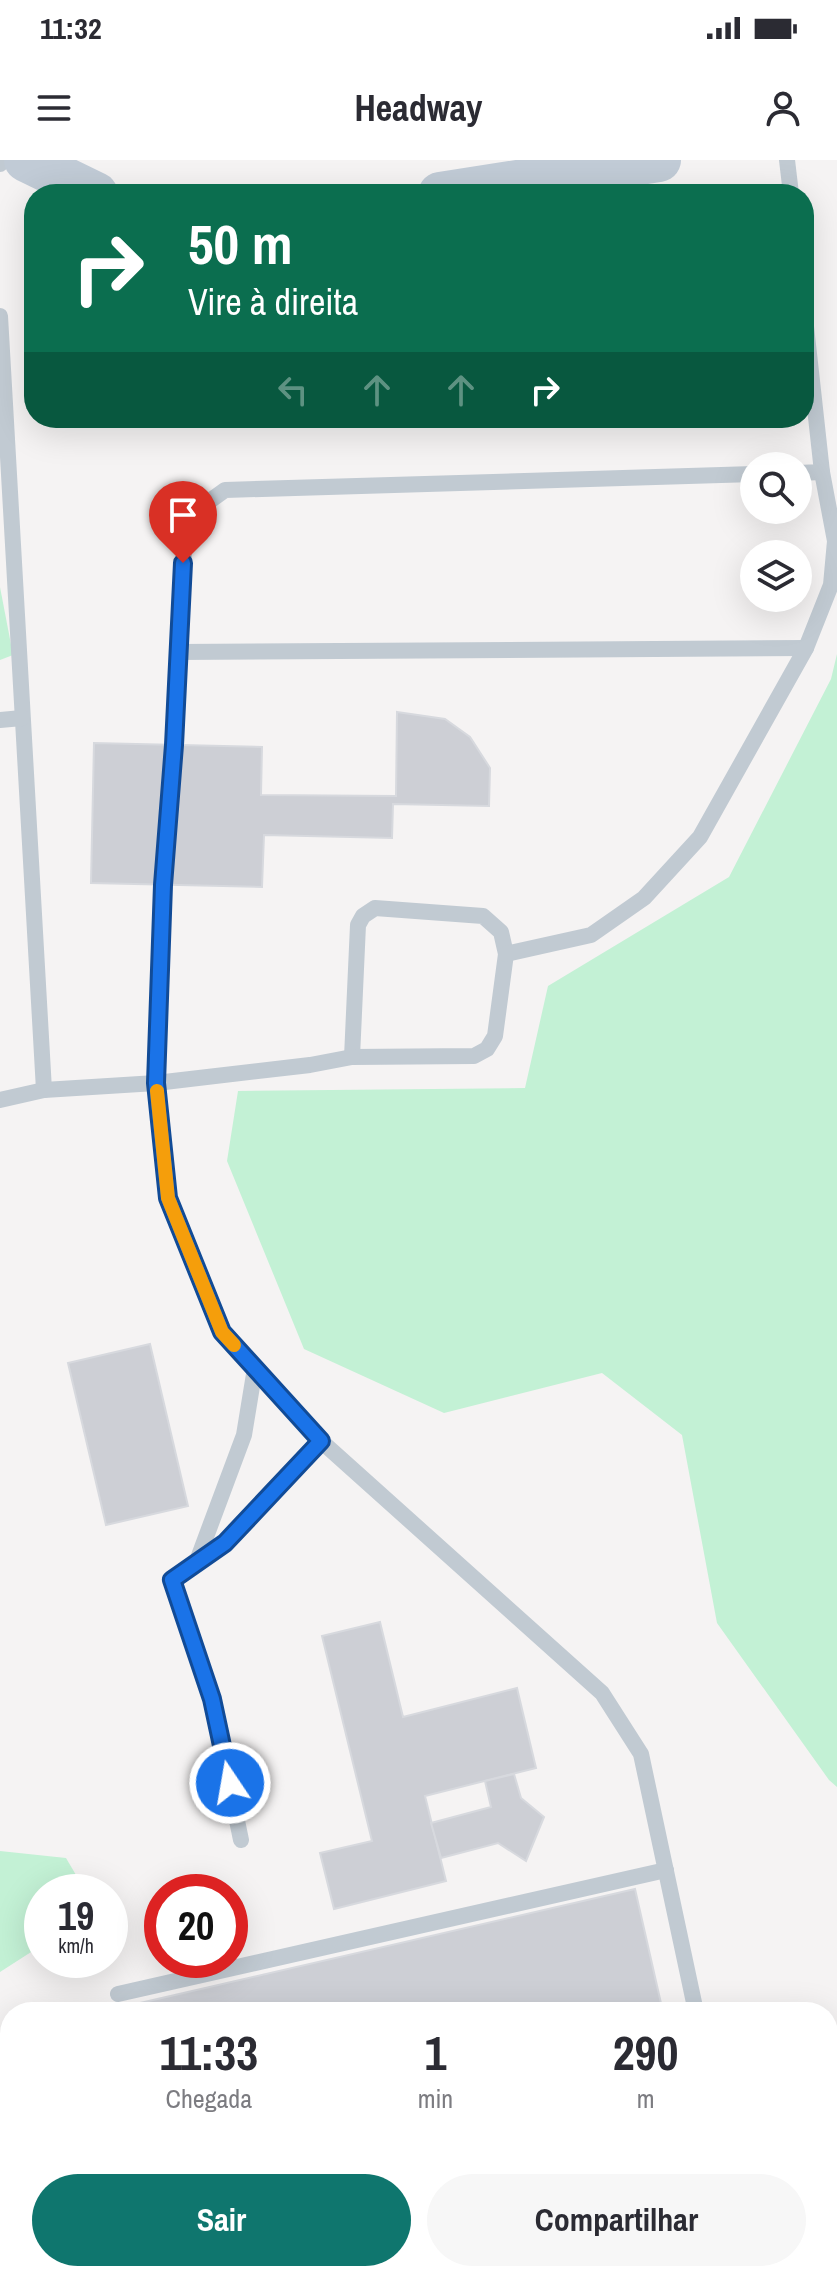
<!DOCTYPE html>
<html lang="pt">
<head>
<meta charset="utf-8">
<style>
  body { margin:0; font-family:"Archivo Narrow",sans-serif; background:#f7f7f7; color:#2b2b33; height:100vh; display:flex; flex-direction:column; font-size:30px; white-space:nowrap }
  * { box-sizing:border-box; margin:0 }
  p { font-size:26px; color:#7c7c81 }
  .icon { flex:none; width:44px; height:44px; fill:none; stroke:currentColor; stroke-width:2; stroke-linecap:round; stroke-linejoin:round }
  .map { position:relative; flex:1; overflow:hidden }
  .details { position:absolute; left:0px; top:1842px; width:838px; height:280px; display:flex; flex-direction:column; background:#fff; border-radius:32px 32px 0 0; box-shadow:0 8px 32px #0002 }
  .details>* { flex:none }
  .top-card { position:absolute; left:24px; top:24px; width:790px; height:244px; border-radius:32px; box-shadow:0 8px 32px #0002; background:#0b6e4f; color:#fff; overflow:hidden }
  .buttons { position:absolute; left:740px; top:292px; display:grid; gap:16px }
  .buttons a { display:grid; place-items:center; width:72px; height:72px; border-radius:50%; background:#fff; box-shadow:0 8px 32px #0002; font-size:40px }
  .speed { position:absolute; left:24px; top:1714px; display:flex; gap:16px; font-size:40px; font-weight:700; text-align:center }
  .speed>* { display:grid; place-content:center; width:104px; height:104px; border-radius:50%; background:#fff; box-shadow:0 8px 32px #0002; line-height:1 }
  .speed small { font-size:20px; font-weight:400 }
  .speed .limit { border:12px solid #d22; background:#fff; color:#111 }
  .pin { position:absolute; display:grid; place-items:center; width:68px; height:68px; color:#fff; margin:-82px -34px; border-radius:50% 50% 50% 0; rotate:-45deg; box-shadow:0 0 8px #0007 }
  .pin .icon { rotate:45deg }
  .me { position:absolute; width:88px; margin:-44px; rotate:348deg; stroke-linejoin:round; filter:drop-shadow(0 0 6px #0008) }
  .turn { display:flex; align-items:center; gap:28px; height:168px; padding:0 32px; font-size:36px }
  .turn .icon { width:104px; height:104px; stroke-width:2.5 }
  .turn b { display:block; font-size:56px; line-height:68px }
  .lanes { display:flex; align-items:center; height:76px; padding:0 32px; background:#0003; justify-content:center; gap:40px; direction:ltr }
  .lanes .off { opacity:.35 }
  .eta { display:flex; justify-content:space-evenly; align-items:center; height:136px; text-align:center }
  .eta b { font-size:48px; font-weight:800; line-height:56px }
  .action { display:flex; gap:16px; margin-top:auto; padding:16px 32px }
  .action a { flex:1; height:92px; border-radius:48px; background:#0f766e; color:#fff; font-size:32px; font-weight:800; line-height:92px; text-align:center }
  .action a+a { background:#f7f7f7; color:#2b2b33 }
  .status { display:flex; justify-content:space-between; align-items:center; height:56px; padding:0 40px; background:#fff; direction:ltr }
  .status svg { height:22px; fill:currentColor }
  header { display:flex; justify-content:space-between; align-items:center; height:104px; padding:0 32px; background:#fff; font-size:36px; font-weight:800 }
  .map>svg:first-child { display:block }
  .green { fill:#c3f1d5 }
  .building { fill:#cdcfd5; stroke:#d7d9de; stroke-width:2 }
  .lines { fill:none; stroke-linecap:round; stroke-linejoin:round }
  .lane { stroke:#c1cad2; stroke-width:16 }
  .secondary { stroke:#c1cbd6; stroke-width:44 }
  .route-casing { stroke:#114b97; stroke-width:20 }
  .route { stroke:#1a73e8; stroke-width:14 }
  .slow { stroke:#f59e0b; stroke-width:14 }
</style>
</head>
<body>
<div class="status"><b>11:32</b><svg viewBox="0 0 49 12"><path d="M0 12V9h3v3zM5 12V6h3v6zM10 12V3h3v9zM15 12V0h3v12zM26 1h20v11H26zM47 4h2v5h-2z"/></svg></div>
<header><svg class="icon" aria-label="menu" viewBox="0 0 24 24"><path d="M4 6h16M4 12h16M4 18h16"/></svg>Headway<svg class="icon" aria-label="person" viewBox="0 0 24 24"><circle cx="12" cy="8" r="4"/><path d="M4 21q1-7 8-7t8 7"/></svg></header>
<div class="map">
<svg width="837" height="2122" viewBox="0 0 837 2122">
  <rect width="100%" height="100%" fill="#f5f3f3"/>
  <g class="green">
    <path d="M0,427L13,495L0,500Z"/>
    <path d="M837,494V1627L829,1620L717,1463L682,1275L602,1213L444,1253L304,1189L227,1001L238,931L525,928L548,826L729,717L831,519Z"/>
    <path d="M0,1691L66,1698L86,1732H42V1785L0,1812Z"/>
  </g>
  <g class="building">
    <path d="M397,552L445,559L470,577L490,608L489,646L393,644L392,678L264,675L262,727L91,723L94,583L262,587L261,635L396,636Z"/>
    <path d="M150,1184L188,1346L106,1365L68,1203Z"/>
    <path d="M380,1462L403,1557L517,1528L536,1608L425,1636L446,1721L334,1749L320,1693L372,1681L322,1476Z"/>
    <path d="M514,1614L521,1638L544,1657L526,1701L498,1683L441,1698L431,1663L491,1647L485,1621Z"/>
    <path d="M635,1729L663,1852H101Z"/>
    <path d="M10,1987V2057L0,2013V1990Z"/>
    <path d="M22,2112H641L643,2122H25Z"/>
  </g>
  <g class="lines">
    <g class="lane">
      <path d="M787,0L791,34"/>
      <path d="M0,4V0"/>
      <path d="M0,156L44,930"/>
      <path d="M798,313L822,312L804,148"/>
      <path d="M178,492L806,488"/>
      <path d="M0,560L22,558"/>
      <path d="M375,748L483,756L501,772L506,794L495,876L487,889L474,896L352,897L358,765L363,756Z"/>
      <path d="M506,794L591,775L644,738L700,677L806,488L831,425L835,381L822,312"/>
      <path d="M0,940L44,930L156,923L310,905L352,897"/>
      <path d="M197,1401L244,1275L255,1208"/>
      <path d="M241,1680L212,1539L172,1420L225,1383L321,1281"/>
      <path d="M118,1834L666,1710"/>
      <path d="M696,1852L641,1594L602,1533L321,1281L222,1172L168,1038L156,923L163,725L174,585L185,374L200,348L225,330L754,314"/>
      <path d="M752,2112L754,2122"/>
    </g>
    <g class="secondary">
      <path d="M26,0L96,34"/>
      <path d="M440,34L659,0"/>
    </g>
  </g>
  <g class="lines">
    <g class="route-casing">
      <path id="route" d="M183,403L174,585L163,725L156,923L168,1038L222,1172L321,1281L225,1383L172,1420L212,1539L230,1623"/>
    </g>
    <use href="#route" class="route"/>
    <path class="slow" d="M157,931L168,1038L222,1172L234,1185"/>
  </g>
</svg>
<div class="buttons">
<a><svg class="icon" aria-label="search" viewBox="0 0 24 24"><circle cx="10" cy="10" r="6"/><path d="M15 15l6 6"/></svg></a>
<a><svg class="icon" aria-label="layers" viewBox="0 0 24 24"><path d="M12 4l9 5-9 5-9-5zM3 14l9 5 9-5"/></svg></a>
</div>
<div class="speed"><div>19<small>km/h</small></div><div class="limit">20</div></div>
<div class="pin" style="left:183px;top:403px;background:#d93025"><svg class="icon" aria-label="arrive" viewBox="0 0 24 24"><path d="M6 21V4h12l-3 4 3 4H6"/></svg></div>
<svg class="me" style="left:230px;top:1623px" viewBox="-20 -20 40 40"><circle r="17" fill="#1a73e8" stroke="#fff" stroke-width="3"/><path d="M0-11L8 9 0 5-8 9z" fill="#fff"/></svg>
<div class="top-card">
<div class="turn"><svg class="icon" aria-label="right" viewBox="0 0 24 24"><path d="M7 20v-9h11M14 6l5 5-5 5"/></svg><div><b>50 m</b>Vire à direita</div></div>
<div class="lanes"><svg class="icon off" aria-label="left" viewBox="0 0 24 24"><path d="M17 20v-9H6M10 6l-5 5 5 5"/></svg><svg class="icon off" aria-label="ahead" viewBox="0 0 24 24"><path d="M12 20V5M6 11l6-6 6 6"/></svg><svg class="icon off" aria-label="ahead" viewBox="0 0 24 24"><path d="M12 20V5M6 11l6-6 6 6"/></svg><svg class="icon" aria-label="right" viewBox="0 0 24 24"><path d="M7 20v-9h11M14 6l5 5-5 5"/></svg></div>
</div>
<section class="details">
<div class="eta">
<div><b>11:33</b><p>Chegada</p></div>
<div><b>1</b><p>min</p></div>
<div><b>290</b><p>m</p></div>
</div>
<div class="action"><a>Sair</a><a>Compartilhar</a></div>
</section>
</div>
</body>
</html>
